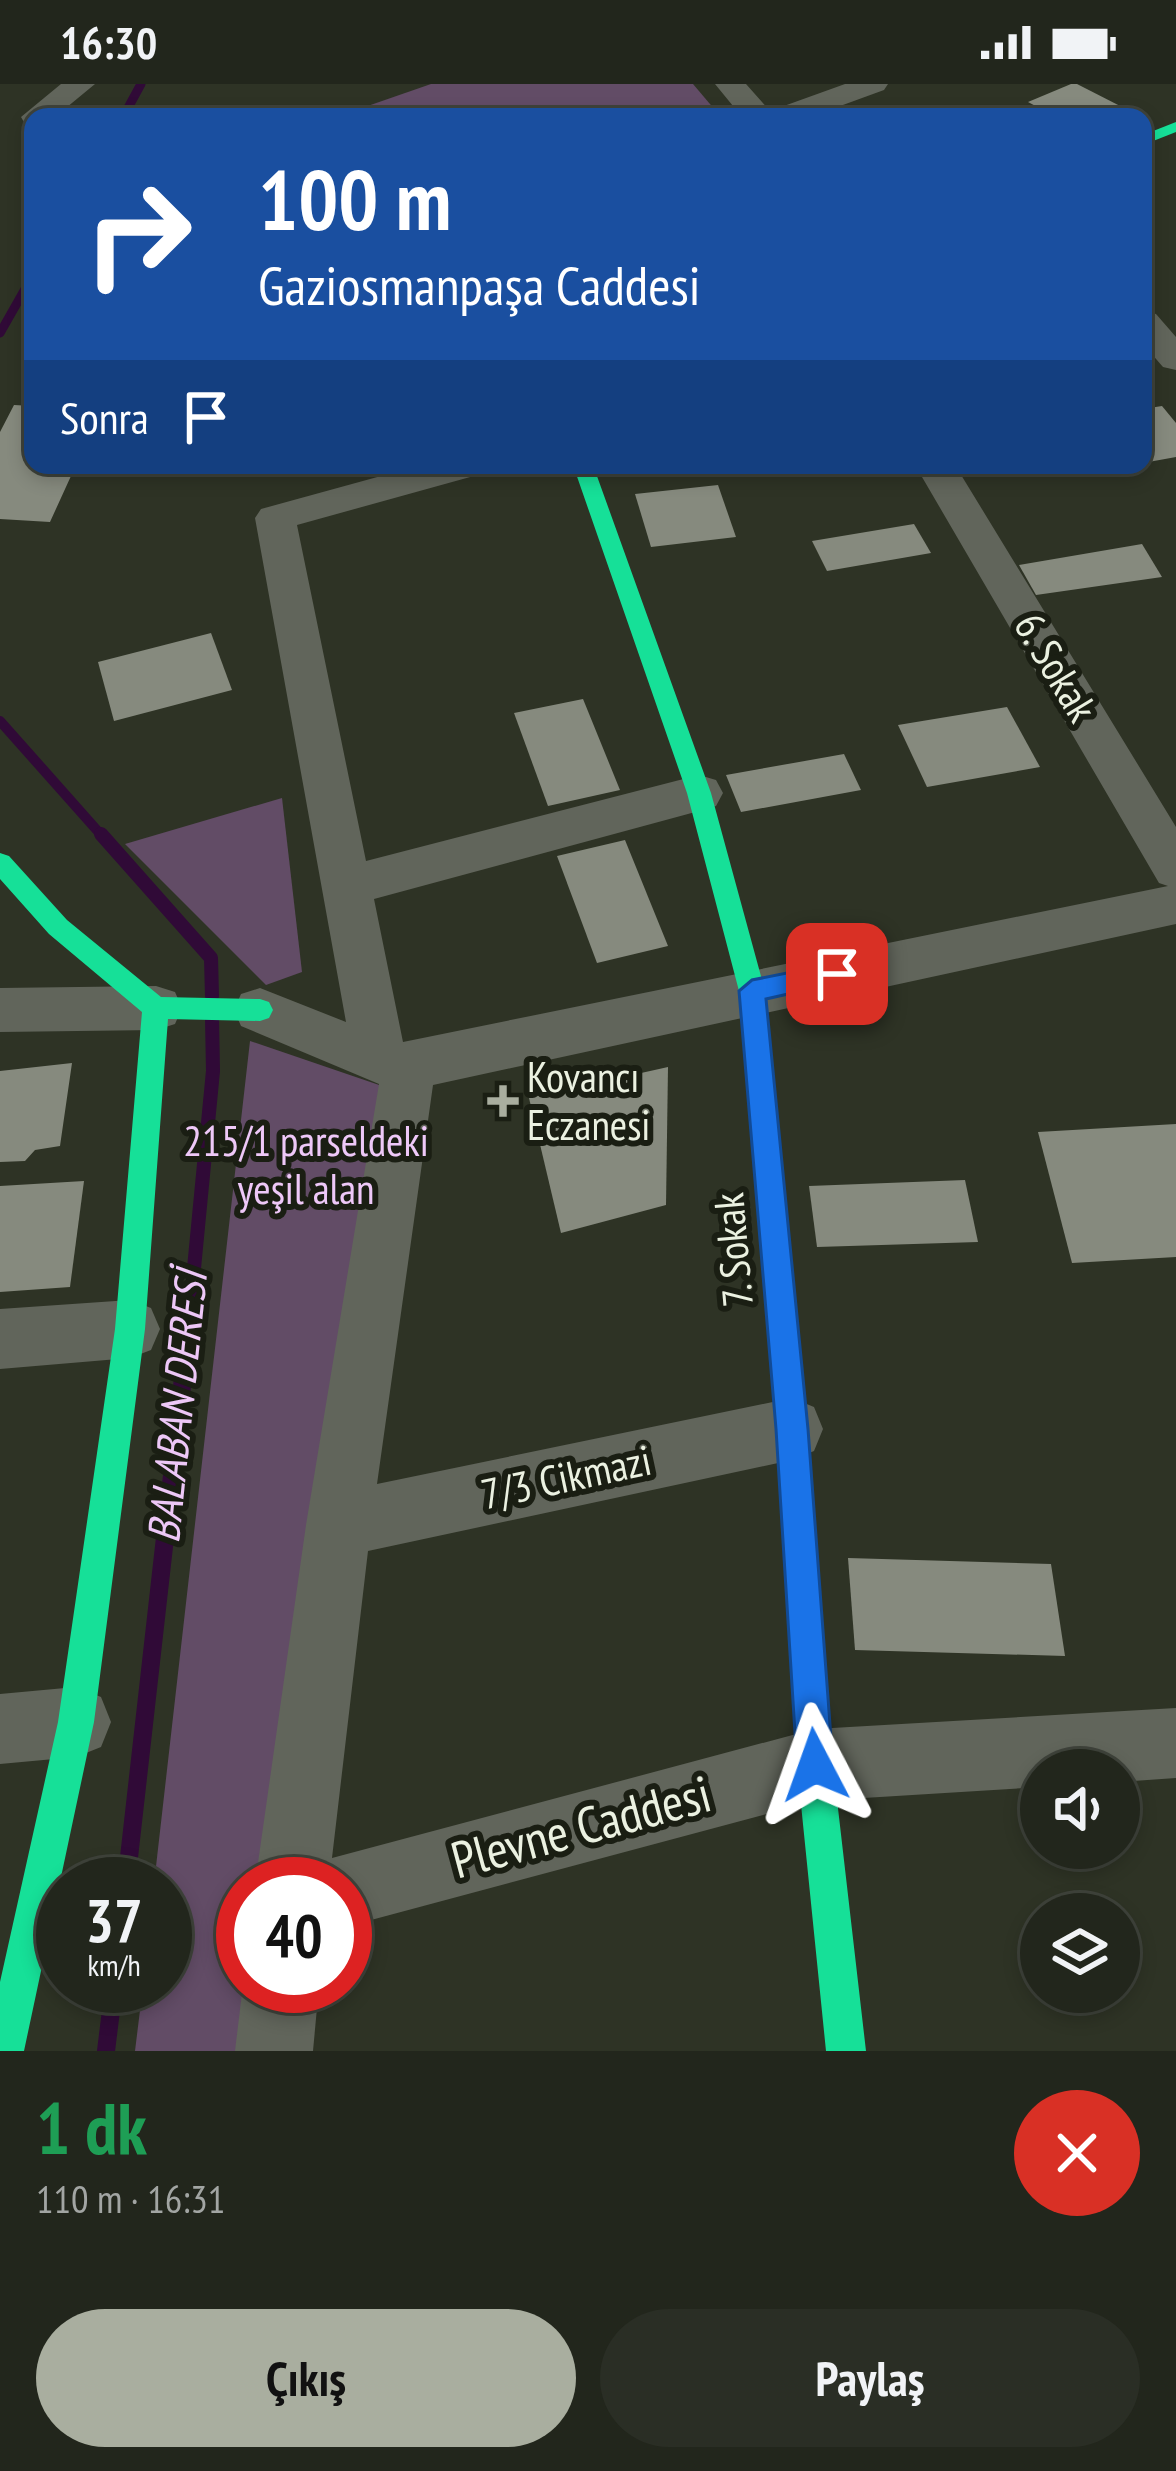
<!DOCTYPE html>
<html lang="tr">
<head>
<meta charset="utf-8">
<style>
  body { margin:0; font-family:"PT Sans Narrow",sans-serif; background:#2a2e25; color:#f1f3f6; height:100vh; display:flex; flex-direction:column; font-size:45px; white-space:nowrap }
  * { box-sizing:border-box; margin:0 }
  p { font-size:39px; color:#a2a5a3 }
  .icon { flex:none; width:66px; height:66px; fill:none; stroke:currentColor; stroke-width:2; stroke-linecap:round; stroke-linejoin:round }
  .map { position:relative; height:1967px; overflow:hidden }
  .side { display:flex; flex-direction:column; background:#22261c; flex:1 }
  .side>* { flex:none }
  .banner { position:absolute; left:24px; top:24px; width:1128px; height:366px; border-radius:24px; box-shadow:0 6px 18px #0003,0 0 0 3px #3f433b; background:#1a4fa0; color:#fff; overflow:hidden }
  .tools { position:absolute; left:1020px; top:1665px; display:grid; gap:24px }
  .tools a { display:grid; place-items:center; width:120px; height:120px; border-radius:50%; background:#22261c; box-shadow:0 6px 18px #0003,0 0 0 3px #3f433b; font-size:60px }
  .speed { position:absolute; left:36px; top:1773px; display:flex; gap:24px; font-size:60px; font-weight:700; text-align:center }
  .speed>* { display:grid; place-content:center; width:156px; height:156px; border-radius:50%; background:#22261c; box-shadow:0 6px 18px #0003,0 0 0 3px #3f433b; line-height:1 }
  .speed small { font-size:30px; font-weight:400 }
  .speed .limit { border:18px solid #d22; background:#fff; color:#111 }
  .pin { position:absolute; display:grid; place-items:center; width:102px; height:102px; color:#fff; margin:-51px; border-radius:24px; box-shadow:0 6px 18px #0006 }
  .me { position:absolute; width:132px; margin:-66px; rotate:356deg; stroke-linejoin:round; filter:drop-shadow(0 0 9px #0008) }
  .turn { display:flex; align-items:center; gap:42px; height:252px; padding:0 36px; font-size:54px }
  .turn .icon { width:156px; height:156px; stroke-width:2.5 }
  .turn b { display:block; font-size:84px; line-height:102px }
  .then { display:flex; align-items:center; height:114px; padding:0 36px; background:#0003; gap:24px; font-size:45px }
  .round { display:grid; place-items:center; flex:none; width:126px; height:126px; border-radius:63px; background:#2a2e25 }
  .summary { display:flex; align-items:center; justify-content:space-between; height:204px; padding:0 36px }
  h1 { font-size:72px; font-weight:700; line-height:90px; color:#1e9e55 }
  .cta { display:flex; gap:24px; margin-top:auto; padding:24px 36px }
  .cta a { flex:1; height:138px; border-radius:72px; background:#a9ae9f; color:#111; font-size:48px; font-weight:700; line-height:138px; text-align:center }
  .cta a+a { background:#2a2e25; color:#f1f3f6 }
  .status { display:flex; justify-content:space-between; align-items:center; height:84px; padding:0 60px; background:#22261c; direction:ltr }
  .status svg { height:33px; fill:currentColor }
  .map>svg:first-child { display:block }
  .green { fill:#624c66 }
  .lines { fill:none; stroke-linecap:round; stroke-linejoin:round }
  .stream-far3 { stroke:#300a37; stroke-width:9 }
  .stream-far2 { stroke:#300a37; stroke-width:10 }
  .stream-far1 { stroke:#300a37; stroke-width:14 }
  .stream { stroke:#300a37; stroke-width:18 }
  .building { fill:#868a7e }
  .street { fill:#61655b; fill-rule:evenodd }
  .fast { fill:#16e098; fill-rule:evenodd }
  .route { fill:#1a73e8; stroke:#114b97; stroke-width:3 }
  .poi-dot { fill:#a9ae9f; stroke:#1a1e13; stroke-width:4.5 }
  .labels { text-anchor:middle; stroke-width:12; stroke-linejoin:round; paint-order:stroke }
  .street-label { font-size:42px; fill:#ebf1e1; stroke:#1a1e13 }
  .poi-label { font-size:42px; fill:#ebf1e1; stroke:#1a1e13; text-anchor:start }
  .park-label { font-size:42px; fill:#eec8f8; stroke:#1a1e13 }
  .water-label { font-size:45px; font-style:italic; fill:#edc7f7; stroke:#1a1e13 }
  .near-street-label { font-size:51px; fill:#ebf1e1; stroke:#1a1e13 }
</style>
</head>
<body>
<div class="status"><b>16:30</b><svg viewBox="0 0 49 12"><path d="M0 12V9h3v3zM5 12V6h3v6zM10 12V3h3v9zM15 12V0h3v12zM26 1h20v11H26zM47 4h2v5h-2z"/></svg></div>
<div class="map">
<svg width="1176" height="1967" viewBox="0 0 1176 1967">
  <rect width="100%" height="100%" fill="#2e3325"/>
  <g class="green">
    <path d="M431,0H693L721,33H336Z"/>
    <path d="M282,714L302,888L266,901L125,760Z"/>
    <path d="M250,957L385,1003L282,1800H243V1902L261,1967H135L143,1902H165V1800H154Z"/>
  </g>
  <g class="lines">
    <g class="stream-far3">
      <path d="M123,33L141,0"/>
      <path d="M0,249L33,191"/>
    </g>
    <path class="stream-far2" d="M0,637L103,753"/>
    <g class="stream-far1">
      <path d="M101,750L211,874L212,912"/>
      <path d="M184,1288L213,987L212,934"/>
    </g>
    <g class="stream">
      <path d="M126,1800L184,1285"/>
      <path d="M106,1967L114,1902"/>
    </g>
  </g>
  <g class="building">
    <path d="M1071,0H1077L1126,25L1108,33H1056L1028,18Z"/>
    <path d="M14,321L33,322V381H76L50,438L0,435V348Z"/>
    <path d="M1162,322L1176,339V373L1143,379V325Z"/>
    <path d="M718,401L736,453L651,463L635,410Z"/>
    <path d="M914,440L931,469L827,487L812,457Z"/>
    <path d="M1142,460L1162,493L1036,511L1019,481Z"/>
    <path d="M211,549L232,606L114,637L98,578Z"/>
    <path d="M583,615L620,706L548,722L514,629Z"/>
    <path d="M1007,623L1040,683L927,703L898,641Z"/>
    <path d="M844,670L861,706L741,728L726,691Z"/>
    <path d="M625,756L668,862L597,879L557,772Z"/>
    <path d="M72,979L60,1062L35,1066L25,1077L0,1078V987Z"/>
    <path d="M668,983L666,1121L561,1149L529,1014Z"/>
    <path d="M1176,1040V1173L1072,1179L1038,1048Z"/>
    <path d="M965,1096L978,1158L817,1163L809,1102Z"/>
    <path d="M84,1097L70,1203L0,1208V1102Z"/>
    <path d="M848,1474L1051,1480L1065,1572L855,1566Z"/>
  </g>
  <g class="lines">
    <g class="street">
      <path d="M61,0H95L55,33H33V41L25,40L21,33Z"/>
      <path d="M715,0H746L770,27L845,0H888L884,6L810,33H742Z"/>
      <path d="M1143,227L1156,230L1176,253V286L1163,283L1143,260Z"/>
      <path d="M421,381H487L481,390L297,441L366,777L699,691L716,696L723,709L716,722L699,727L374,815L403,958L1168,802L1159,799L915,381H955L1176,743V840L433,1001L377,1400L792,1314L814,1323L823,1345L814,1367L792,1376L368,1467L332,1774L815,1645L1176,1624V1694L1119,1698V1686H1041V1703L815,1717L345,1843V1800H255L306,1441L379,1000L241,942L234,926L241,910L260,904L346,938L255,434L261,425Z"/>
      <path d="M156,902L175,908L182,924L175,940L156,946L0,948V904Z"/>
      <path d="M130,1216L151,1224L160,1245L151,1266L130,1274L0,1285V1225Z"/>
      <path d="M76,1603L101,1613L111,1638L101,1663L76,1673L0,1680V1610Z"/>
      <path d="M243,1901L319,1902L313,1967H235Z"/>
    </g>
    <g class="fast">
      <path d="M1176,38V48L1143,61V51Z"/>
      <path d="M573,381H593L711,709L765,907L808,1345L833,1681L866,1967H826L797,1681L776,1345L739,907L687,709Z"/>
      <path d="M0,769L9,772L67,836L161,913L260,915L269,918L273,926L269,934L260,937L168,935L145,1245L94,1638L24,1967H0V1898L58,1638L115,1245L142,928L49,850L0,795Z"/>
    </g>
  </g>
  <path class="route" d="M837,879L846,882L850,890L846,897L766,915L808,1345L833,1681L828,1693L815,1699L802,1693L797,1681L776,1345L739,907L752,896Z"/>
  <path class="poi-dot" d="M497 999h12v12h12v12h-12v12h-12v-12h-12v-12h12z"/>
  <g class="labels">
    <g class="street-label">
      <text transform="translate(1056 583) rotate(59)" y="15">6. Sokak</text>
      <text transform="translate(733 1166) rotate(-95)" y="15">7. Sokak</text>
      <text transform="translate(566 1393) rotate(-12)" y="15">7/3 Cikmazi</text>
    </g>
    <g class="poi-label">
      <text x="527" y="1008">Kovancı<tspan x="527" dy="48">Eczanesi</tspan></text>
    </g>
    <g class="park-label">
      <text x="306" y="1072">215/1 parseldeki<tspan x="306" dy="48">yeşil alan</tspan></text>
    </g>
    <g class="water-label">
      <text transform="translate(177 1323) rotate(-84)" y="16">BALABAN DERESİ</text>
    </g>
    <g class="near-street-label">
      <text transform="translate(581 1743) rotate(-15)" y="18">Plevne Caddesi</text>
    </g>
  </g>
</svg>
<div class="tools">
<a><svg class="icon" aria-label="sound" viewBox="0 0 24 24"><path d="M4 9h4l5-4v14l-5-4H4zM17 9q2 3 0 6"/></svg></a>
<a><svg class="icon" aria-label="layers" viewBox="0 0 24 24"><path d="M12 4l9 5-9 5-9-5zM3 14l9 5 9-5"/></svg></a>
</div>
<div class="speed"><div>37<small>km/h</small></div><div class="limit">40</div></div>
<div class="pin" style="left:837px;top:890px;background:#d93025"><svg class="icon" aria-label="arrive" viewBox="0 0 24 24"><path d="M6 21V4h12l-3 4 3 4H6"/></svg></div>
<svg class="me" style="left:815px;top:1681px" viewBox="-20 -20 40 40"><path d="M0-17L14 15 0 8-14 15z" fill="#1a73e8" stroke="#fff" stroke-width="4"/></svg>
<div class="banner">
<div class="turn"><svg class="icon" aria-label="right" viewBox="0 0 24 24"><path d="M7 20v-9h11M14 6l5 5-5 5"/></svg><div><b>100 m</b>Gaziosmanpaşa Caddesi</div></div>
<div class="then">Sonra<svg class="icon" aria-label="arrive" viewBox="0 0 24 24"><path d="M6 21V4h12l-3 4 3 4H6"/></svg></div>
</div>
</div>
<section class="side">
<div class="summary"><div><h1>1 dk</h1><p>110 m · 16:31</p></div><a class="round" style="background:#d93025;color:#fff"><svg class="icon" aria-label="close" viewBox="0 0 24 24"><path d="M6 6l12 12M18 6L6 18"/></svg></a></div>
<div class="cta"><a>Çıkış</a><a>Paylaş</a></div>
</section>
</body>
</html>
